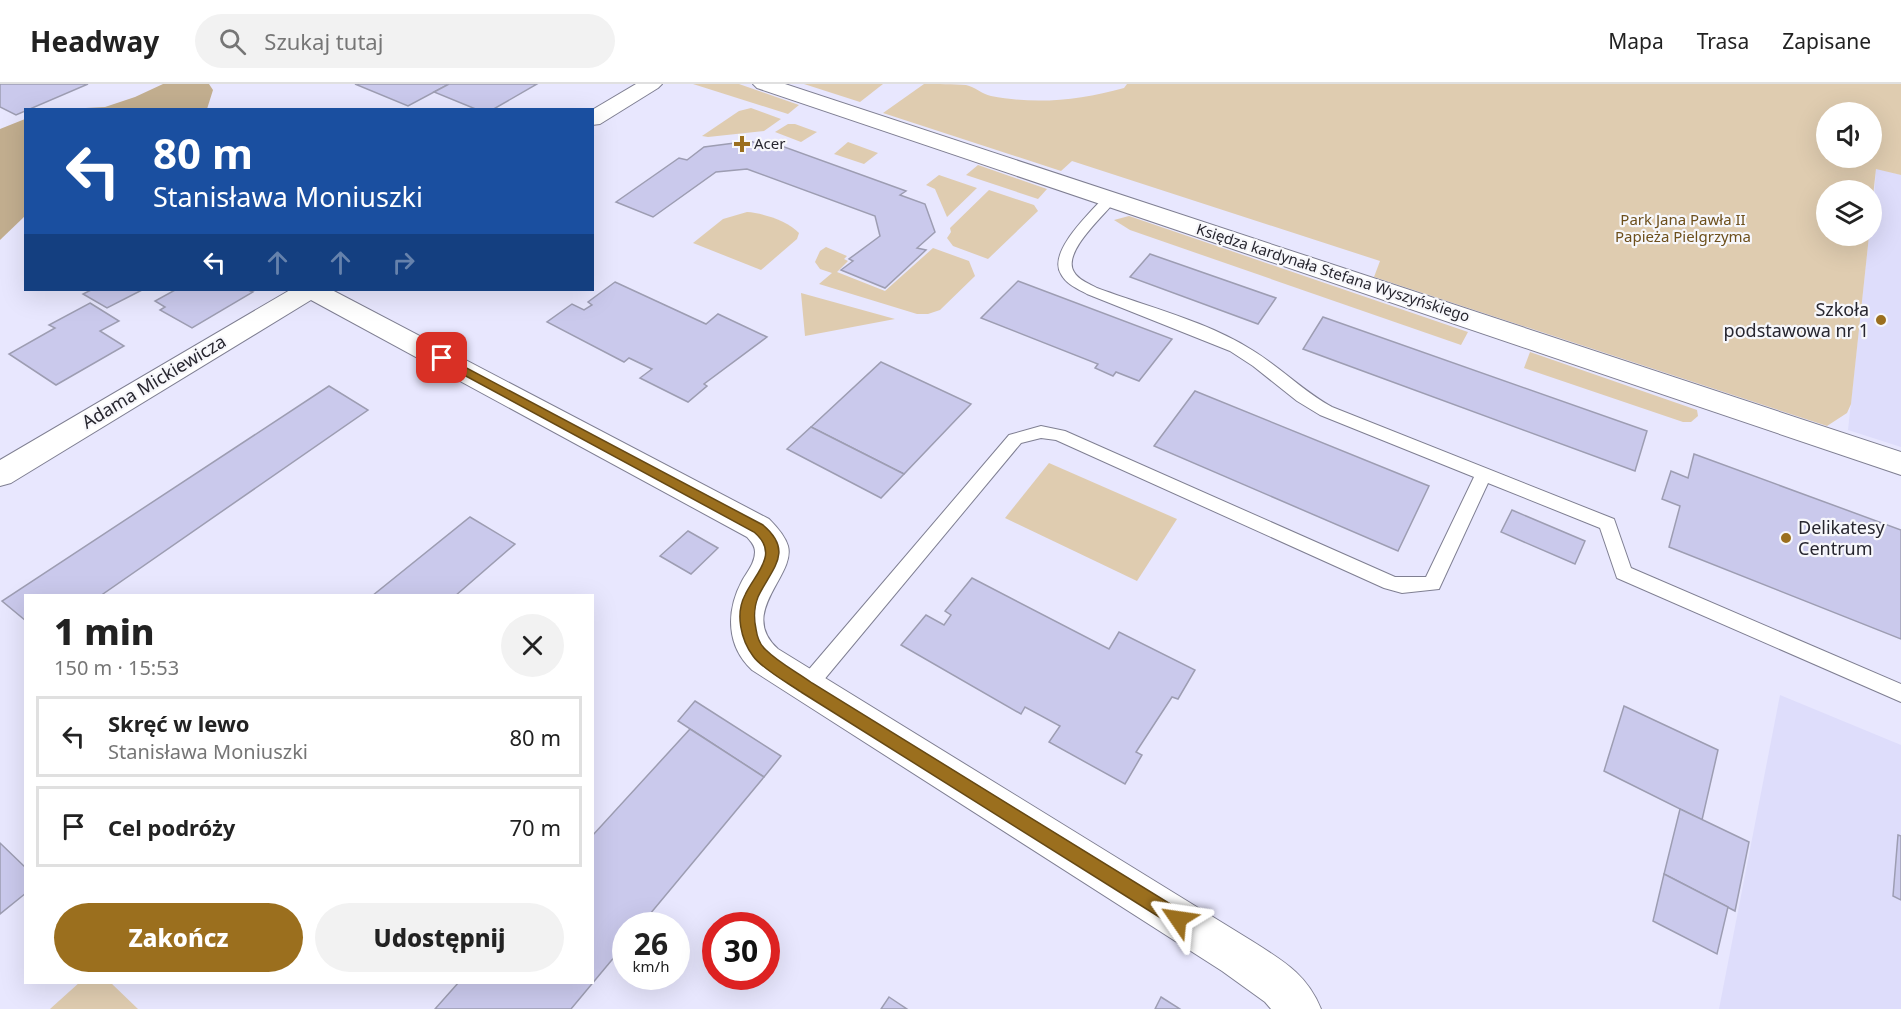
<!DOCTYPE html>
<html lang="pl">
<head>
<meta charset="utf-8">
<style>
  body { margin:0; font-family:"Noto Sans",sans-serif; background:#f2f2f2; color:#222; height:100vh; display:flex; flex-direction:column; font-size:22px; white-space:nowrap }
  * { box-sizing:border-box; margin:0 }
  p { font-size:20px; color:#767676 }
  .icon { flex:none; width:33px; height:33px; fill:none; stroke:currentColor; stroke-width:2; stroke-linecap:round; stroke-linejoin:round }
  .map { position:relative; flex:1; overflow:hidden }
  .panel { position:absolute; left:24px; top:510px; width:570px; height:390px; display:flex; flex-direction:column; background:#fff; border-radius:0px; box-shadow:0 6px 24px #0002 }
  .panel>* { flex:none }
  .hud { position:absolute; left:24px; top:24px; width:570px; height:183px; border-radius:0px; box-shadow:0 6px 24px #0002; background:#1a4fa0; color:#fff; overflow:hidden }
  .tools { position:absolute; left:1816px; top:18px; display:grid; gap:12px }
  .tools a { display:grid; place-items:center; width:66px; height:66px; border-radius:50%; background:#fff; box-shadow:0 6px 24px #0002; font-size:30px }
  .speed { position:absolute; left:612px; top:828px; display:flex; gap:12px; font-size:30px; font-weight:700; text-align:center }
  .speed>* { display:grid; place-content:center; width:78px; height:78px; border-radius:50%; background:#fff; box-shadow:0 6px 24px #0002; line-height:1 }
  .speed small { font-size:15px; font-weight:400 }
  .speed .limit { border:9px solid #d22; background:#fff; color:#111 }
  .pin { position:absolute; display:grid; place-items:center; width:51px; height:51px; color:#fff; margin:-26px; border-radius:12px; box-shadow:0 3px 9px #0006 }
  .me { position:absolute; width:66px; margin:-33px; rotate:302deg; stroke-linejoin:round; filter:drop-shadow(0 0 4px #0008) }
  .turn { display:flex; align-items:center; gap:21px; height:126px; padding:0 30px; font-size:27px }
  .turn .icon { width:78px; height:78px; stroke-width:2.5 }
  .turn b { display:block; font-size:42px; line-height:51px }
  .lanes { display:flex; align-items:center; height:57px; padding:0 30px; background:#0003; justify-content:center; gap:30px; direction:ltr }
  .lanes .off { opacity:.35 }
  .round { display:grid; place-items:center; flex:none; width:63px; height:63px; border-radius:32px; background:#f2f2f2 }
  .headline { display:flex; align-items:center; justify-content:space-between; height:102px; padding:0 30px }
  h1 { font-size:36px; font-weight:800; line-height:45px }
  .button { display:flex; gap:12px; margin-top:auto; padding:12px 30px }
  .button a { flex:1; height:69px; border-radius:36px; background:#9b6f1e; color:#fff; font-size:24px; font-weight:800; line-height:69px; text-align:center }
  .button a+a { background:#f2f2f2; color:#222 }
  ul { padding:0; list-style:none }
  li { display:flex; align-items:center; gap:18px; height:81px; margin:0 12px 9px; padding:0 18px; border:3px solid #e0e0e0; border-radius:0px }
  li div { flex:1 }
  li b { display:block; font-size:22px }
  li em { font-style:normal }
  header { display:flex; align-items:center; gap:36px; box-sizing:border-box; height:84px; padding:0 30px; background:#fff; border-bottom:2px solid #e0e0e0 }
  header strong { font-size:28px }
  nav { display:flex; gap:33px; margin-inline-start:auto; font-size:21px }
  .search { width:420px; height:54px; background:#f2f2f2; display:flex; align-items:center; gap:15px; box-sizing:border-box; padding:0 21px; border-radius:33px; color:#767676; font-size:22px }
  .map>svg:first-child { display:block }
  .built { fill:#deddfb }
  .green { fill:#dfccb0; fill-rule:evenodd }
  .forest { fill:#c2ae8f }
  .building { fill:#cac9ec; stroke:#9d9db2; stroke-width:1.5 }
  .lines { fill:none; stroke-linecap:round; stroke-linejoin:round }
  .lane-casing { stroke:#7f7f92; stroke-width:2 }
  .street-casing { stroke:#7f7f92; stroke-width:2 }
  .lane { fill:#fff; fill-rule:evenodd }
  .street { fill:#fff; fill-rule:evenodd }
  .route { fill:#9b6f1e; stroke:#654814; stroke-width:1.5 }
  .poi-dot { fill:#9b6f1e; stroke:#f7f7fb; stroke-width:2 }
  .labels { text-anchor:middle; stroke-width:4.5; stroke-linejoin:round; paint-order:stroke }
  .far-poi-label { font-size:15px; fill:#27262f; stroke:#f7f7fb; text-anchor:start }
  .far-park-label { font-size:15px; fill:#6d4f1b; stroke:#f7f7fb }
  .far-street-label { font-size:15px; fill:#27262f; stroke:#f7f7fb }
  .poi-label { font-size:18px; fill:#27262f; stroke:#f7f7fb; text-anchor:end }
  .street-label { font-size:18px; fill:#27262f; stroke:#f7f7fb }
</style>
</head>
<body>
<header>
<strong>Headway</strong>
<div class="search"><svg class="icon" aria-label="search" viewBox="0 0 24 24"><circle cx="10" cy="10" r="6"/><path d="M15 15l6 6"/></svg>Szukaj tutaj</div>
<nav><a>Mapa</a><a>Trasa</a><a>Zapisane</a></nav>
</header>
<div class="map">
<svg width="1901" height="925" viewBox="0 0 1901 925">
  <rect width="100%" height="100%" fill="#e8e7fe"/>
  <g class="built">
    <path d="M1876,84L1901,91V363L1848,346L1869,152H1872Z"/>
    <path d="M1780,611L1901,661V925H1719Z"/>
  </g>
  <g class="green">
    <path d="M693,0H739L799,21L788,30Z"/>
    <path d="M804,0H883L860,18Z"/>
    <path d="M924,0C937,0 954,0 966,1C975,3 982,10 991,12C1037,21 1080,16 1124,4L1127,0H1901V91L1876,85L1872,121V106H1827V152H1869L1851,320L1847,329L1827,342L1374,193L1380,177L1072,77L1061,87L883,29ZM1827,28H1872V74H1827Z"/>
    <path d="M751,24L781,35L764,47L708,53L702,52L739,27Z"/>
    <path d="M788,40H795L817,48L801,58L775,48Z"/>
    <path d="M848,58L878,69L864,80L834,70Z"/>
    <path d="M978,81L1047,105L1038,115L966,91Z"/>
    <path d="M939,91L977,104L947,133L935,105L926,101Z"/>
    <path d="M989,106L1034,121L1038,127L988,175L953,162L947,154L951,148L950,144Z"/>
    <path d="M747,128C763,129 788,137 799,149L797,155L761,186L693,159L723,135Z"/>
    <path d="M1129,132L1468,248L1461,261L1130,146L1114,136Z"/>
    <path d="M826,163L847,172L844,175L848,177L837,188L885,207L933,164L969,177L975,192L940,226L928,230H917L819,200L832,189L820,185L815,178L820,167Z"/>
    <path d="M801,209L895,235L805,252Z"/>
    <path d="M1530,268L1697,326L1698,332L1691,338H1683L1524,284Z"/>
    <path d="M1049,379L1177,435L1137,497L1005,434Z"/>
    <path d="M80,898L111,899L138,925H50Z"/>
  </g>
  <g class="forest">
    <path d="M163,0H209L213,6L207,25H66L105,23L135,13Z"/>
    <path d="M25,35V132L0,156V45Z"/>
  </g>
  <g class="building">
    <path d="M0,0H88L16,31L0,23Z"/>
    <path d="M355,0H449L408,22Z"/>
    <path d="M449,0H537L492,26H478L434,8Z"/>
    <path d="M750,57L773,65L779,61L906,107L900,111L925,120L935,148L917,164L926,166L885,204L841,186L853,177L849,175L880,152L875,132L747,85L716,88L653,133L616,118L679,74L687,76L704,63Z"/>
    <path d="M1150,170L1276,214L1258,240L1130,193Z"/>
    <path d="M1018,197L1172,255L1139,297L1116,288L1113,292L1095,284L1098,280L981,234Z"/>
    <path d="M615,198L706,240L718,230L767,253L704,300L707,302L688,318L640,294L652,285L629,274L624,278L547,238L572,220L584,226L592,221L588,218Z"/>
    <path d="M91,206H142L107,224L83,210Z"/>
    <path d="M175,206H248L253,208L192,244L160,226L165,223L155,217Z"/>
    <path d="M90,219L119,237L100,247L124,262L56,301L9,270L55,244L49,241Z"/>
    <path d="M1323,233L1647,347L1635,387L1303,265Z"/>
    <path d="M881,278L971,320L904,390L811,343Z"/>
    <path d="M329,302L368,326L100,512H26V537L2,517Z"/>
    <path d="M1195,307L1429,402L1398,467L1154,362Z"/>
    <path d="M811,343L904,390L881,414L787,365Z"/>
    <path d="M1694,370L1901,446V555L1669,463L1680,422L1662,415L1671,387L1688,394Z"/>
    <path d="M1512,426L1585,457L1575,480L1501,448Z"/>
    <path d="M470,433L515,460L455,512H372Z"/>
    <path d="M688,447L718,464L691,490L660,472Z"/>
    <path d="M972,494L1109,565L1119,548L1195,586L1178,615L1172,613L1136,668L1142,671L1125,700L1049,658L1060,642L1025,623L1021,630L901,561L926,531L944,541L951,531L945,527Z"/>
    <path d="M695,617L781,672L764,693L678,637Z"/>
    <path d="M1624,622L1718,666L1702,736L1604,687Z"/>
    <path d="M690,645L764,693L640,842H626V859L571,925H435L459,898H592V752Z"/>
    <path d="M1680,725L1749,758L1735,827L1664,790Z"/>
    <path d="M1898,751L1901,752V816L1893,812Z"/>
    <path d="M0,759L26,784V809L0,830Z"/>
    <path d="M1664,790L1728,823L1717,870L1653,837Z"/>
    <path d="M889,913L907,925H881Z"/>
    <path d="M1161,913L1180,925H1155Z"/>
  </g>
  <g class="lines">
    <g class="lane-casing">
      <path id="lane" d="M1110,111L1117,115C1106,130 1061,168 1074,188C1078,196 1090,200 1097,204C1148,223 1206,237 1252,266C1280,283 1303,307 1332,323L1614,435L1631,484L1901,600V618L1617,494L1600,444L1488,399L1439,505L1402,509L1384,504L1056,356L1041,354L1021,359L813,609L806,612L799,609L796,603L799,597L1009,351L1041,342L1065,347L1395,493H1426L1474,393L1320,331L1297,317L1253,282L1230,267L1087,210C1078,205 1066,200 1061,190C1047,168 1091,128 1105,112Z"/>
    </g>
    <g class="street-casing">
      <g id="street">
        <path d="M636,0H662L658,4L600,40L592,41V26Z"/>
        <path d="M753,0H785L1901,368V391L757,4Z"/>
        <path d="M290,206H332L769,435C777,443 785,452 788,462C796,492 737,528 778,565L1252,857C1283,877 1307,890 1321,925H1271L1265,918L1222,887L752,586C726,562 726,527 742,497C747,488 755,479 755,468C755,461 751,458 747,453L311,216L11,399L0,402V376Z"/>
      </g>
    </g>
    <use href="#lane" class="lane"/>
    <use href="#street" class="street"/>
  </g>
  <path class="route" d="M442,271L763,441C795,468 771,485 758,513C754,523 754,536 756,545C757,552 760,561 766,566C779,579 797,588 812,599L1185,829L1187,835L1185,841L1178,844L1172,841L801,608C788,599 761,584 753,572C741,556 735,530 745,511C756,488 780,470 754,448L438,277V272Z"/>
  <g class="poi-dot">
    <path d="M739 51h6v6h6v6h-6v6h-6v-6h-6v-6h6z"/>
    <circle cx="1881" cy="236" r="6"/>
    <circle cx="1786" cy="454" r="6"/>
  </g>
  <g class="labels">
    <g class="far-poi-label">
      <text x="754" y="65">Acer</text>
    </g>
    <g class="far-park-label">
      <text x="1683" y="141">Park Jana Pawła II<tspan x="1683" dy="17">Papieża Pielgrzyma</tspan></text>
    </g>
    <g class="far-street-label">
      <text transform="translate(1333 189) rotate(18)" y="5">Księdza kardynała Stefana Wyszyńskiego</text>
    </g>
    <g class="poi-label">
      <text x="1869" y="232">Szkoła<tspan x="1869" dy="21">podstawowa nr 1</tspan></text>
      <text x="1798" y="450" text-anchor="start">Delikatesy<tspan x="1798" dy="21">Centrum</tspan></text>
    </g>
    <g class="street-label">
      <text transform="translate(154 298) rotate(-31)" y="6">Adama Mickiewicza</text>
    </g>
  </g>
</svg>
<div class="tools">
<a><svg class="icon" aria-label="sound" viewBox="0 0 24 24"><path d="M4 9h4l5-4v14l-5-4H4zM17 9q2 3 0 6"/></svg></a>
<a><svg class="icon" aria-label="layers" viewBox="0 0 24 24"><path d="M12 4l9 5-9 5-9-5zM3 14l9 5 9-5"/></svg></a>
</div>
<div class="speed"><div>26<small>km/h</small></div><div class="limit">30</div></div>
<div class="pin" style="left:442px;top:274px;background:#d93025"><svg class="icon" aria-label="arrive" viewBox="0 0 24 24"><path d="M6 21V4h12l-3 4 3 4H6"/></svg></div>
<svg class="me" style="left:1178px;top:835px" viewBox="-20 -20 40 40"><path d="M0-17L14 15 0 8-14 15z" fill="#9b6f1e" stroke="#fff" stroke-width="4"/></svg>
<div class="hud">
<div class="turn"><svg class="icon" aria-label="left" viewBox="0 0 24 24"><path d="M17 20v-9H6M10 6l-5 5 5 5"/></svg><div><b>80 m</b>Stanisława Moniuszki</div></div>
<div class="lanes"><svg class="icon" aria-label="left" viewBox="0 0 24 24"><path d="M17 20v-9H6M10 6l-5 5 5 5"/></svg><svg class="icon off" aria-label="ahead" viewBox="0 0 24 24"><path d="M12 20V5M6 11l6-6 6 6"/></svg><svg class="icon off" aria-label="ahead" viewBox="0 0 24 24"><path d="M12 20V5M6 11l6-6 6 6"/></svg><svg class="icon off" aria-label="right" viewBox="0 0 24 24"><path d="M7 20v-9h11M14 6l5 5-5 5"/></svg></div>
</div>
<section class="panel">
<div class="headline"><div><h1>1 min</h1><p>150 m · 15:53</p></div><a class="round"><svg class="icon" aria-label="close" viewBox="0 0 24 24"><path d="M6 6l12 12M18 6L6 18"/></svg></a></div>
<ul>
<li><svg class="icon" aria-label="left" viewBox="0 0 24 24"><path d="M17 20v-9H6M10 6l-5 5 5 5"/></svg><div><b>Skręć w lewo</b><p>Stanisława Moniuszki</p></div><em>80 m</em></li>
<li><svg class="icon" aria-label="arrive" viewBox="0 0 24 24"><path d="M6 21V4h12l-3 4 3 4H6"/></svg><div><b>Cel podróży</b></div><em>70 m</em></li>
</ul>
<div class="button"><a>Zakończ</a><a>Udostępnij</a></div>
</section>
</div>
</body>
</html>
